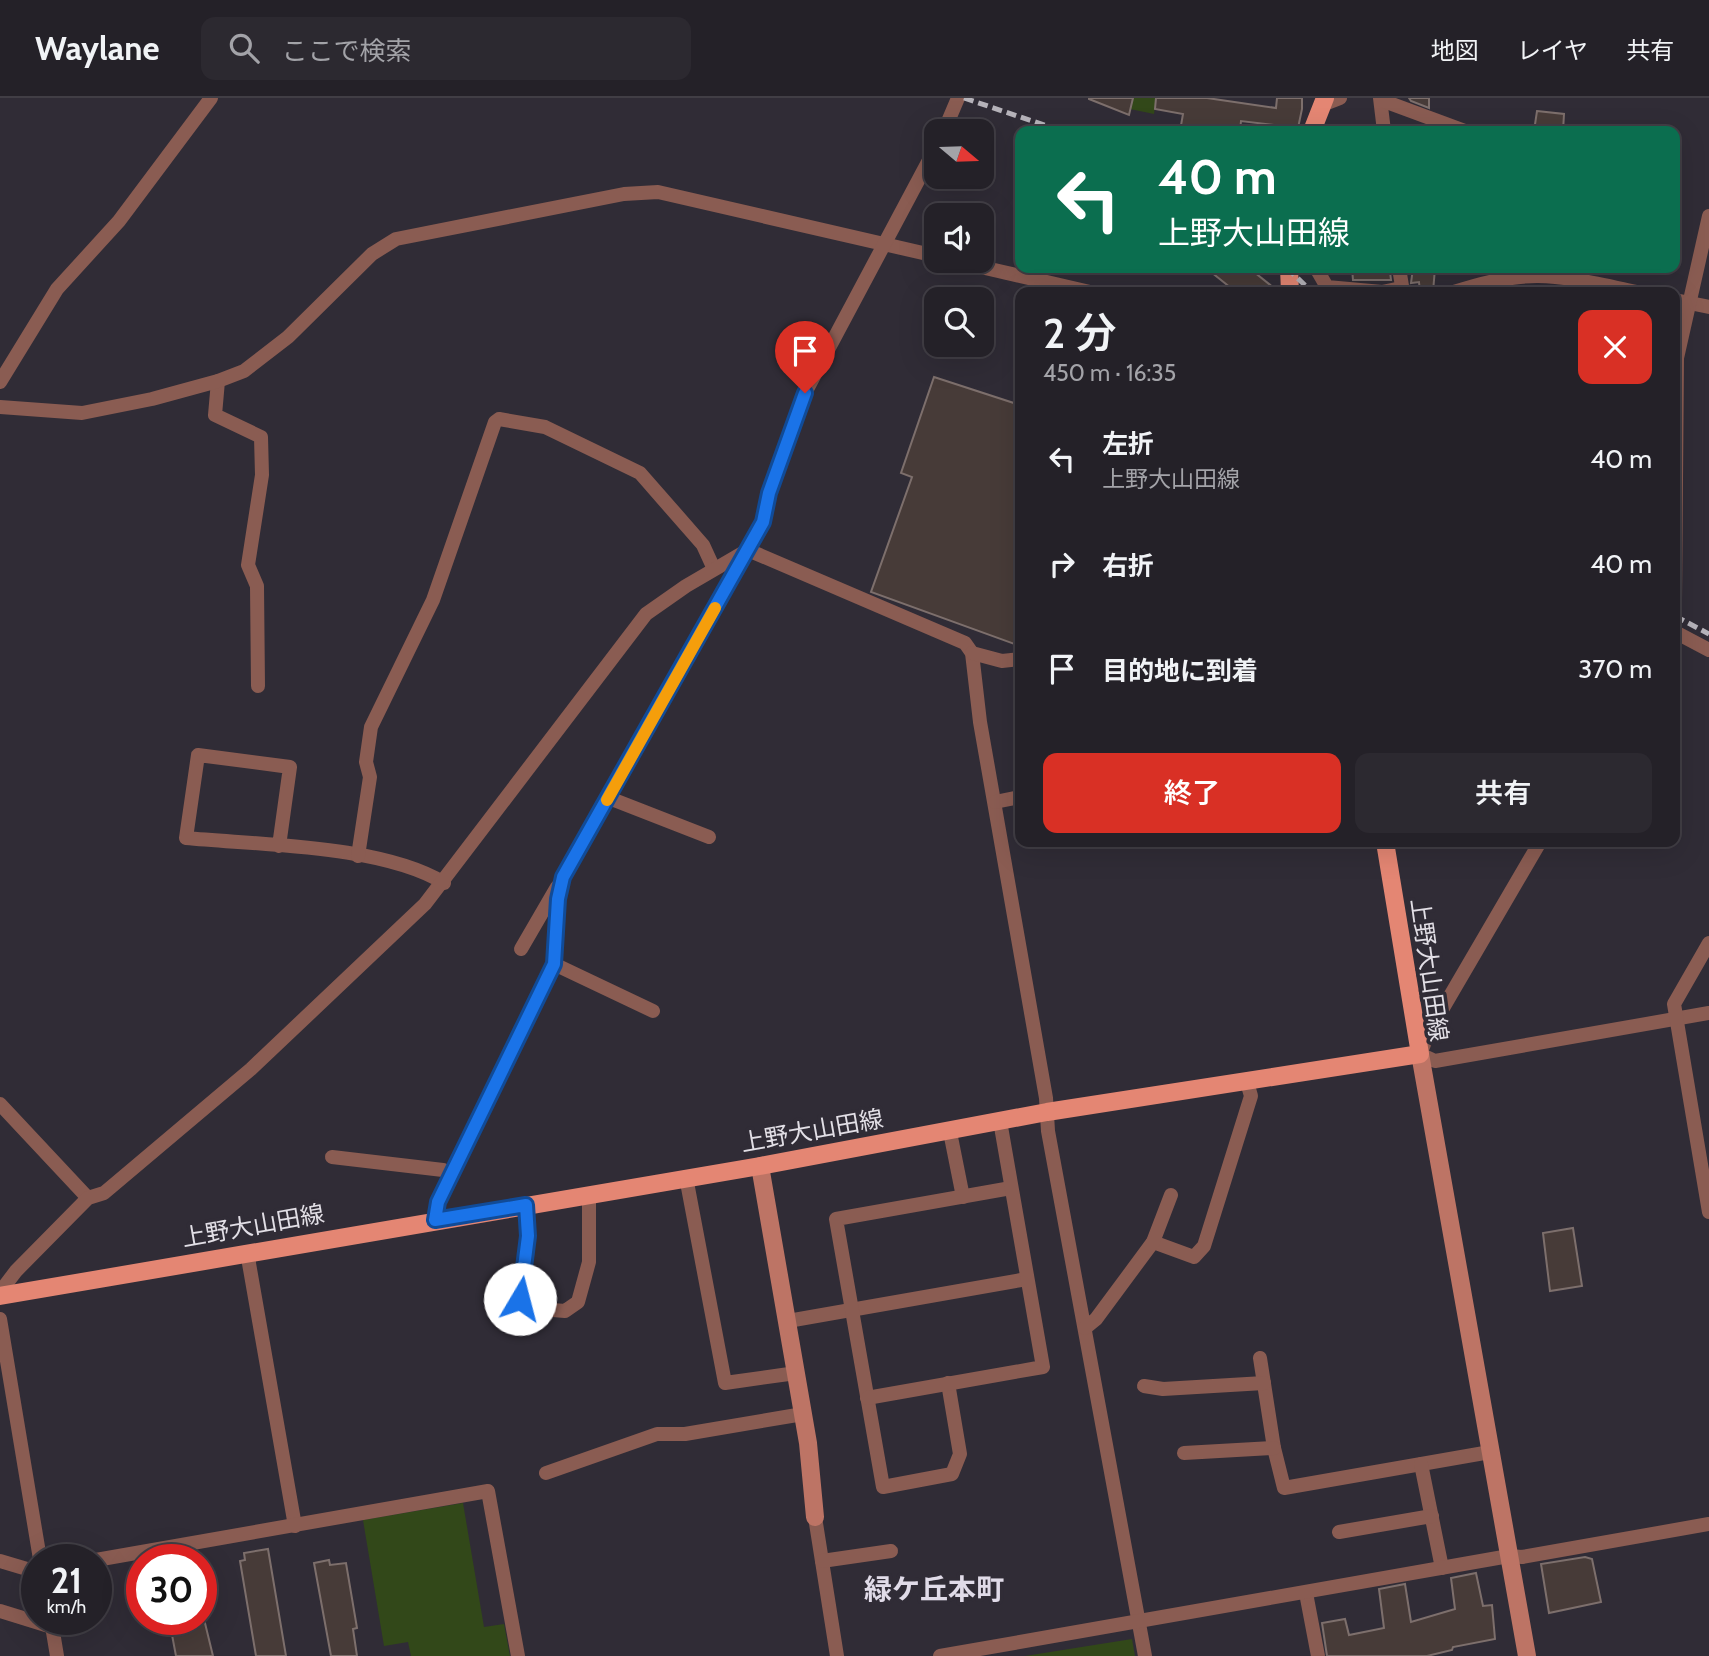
<!DOCTYPE html>
<html lang="ja">
<head>
<meta charset="utf-8">
<style>
  body { margin:0; font-family:Cabin,"Noto Sans JP",sans-serif; background:#2c2930; color:#f1f3f6; height:100vh; display:flex; flex-direction:column; font-size:26px; white-space:nowrap }
  * { box-sizing:border-box; margin:0 }
  p { font-size:23px; color:#a3a3a8 }
  .icon { flex:none; width:38px; height:38px; fill:none; stroke:currentColor; stroke-width:2; stroke-linecap:round; stroke-linejoin:round }
  .map { position:relative; flex:1; overflow:hidden }
  .details { position:absolute; left:1015px; top:189px; width:665px; height:560px; display:flex; flex-direction:column; background:#242128; border-radius:14px; box-shadow:0 7px 28px #0002,0 0 0 2px #413e45 }
  .details>* { flex:none }
  .guide { position:absolute; left:1015px; top:28px; width:665px; height:147px; border-radius:14px; box-shadow:0 7px 28px #0002,0 0 0 2px #413e45; background:#0b6e4f; color:#fff; overflow:hidden }
  .needle { width:46px; rotate:109deg }
  .controls { position:absolute; left:924px; top:21px; display:grid; gap:14px }
  .controls a { display:grid; place-items:center; width:70px; height:70px; border-radius:14px; background:#242128; box-shadow:0 7px 28px #0002,0 0 0 2px #413e45; font-size:35px }
  .speed { position:absolute; left:21px; top:1446px; display:flex; gap:14px; font-size:35px; font-weight:700; text-align:center }
  .speed>* { display:grid; place-content:center; width:91px; height:91px; border-radius:50%; background:#242128; box-shadow:0 7px 28px #0002,0 0 0 2px #413e45; line-height:1 }
  .speed small { font-size:18px; font-weight:400 }
  .speed .limit { border:10px solid #d22; background:#fff; color:#111 }
  .pin { position:absolute; display:grid; place-items:center; width:60px; height:60px; color:#fff; margin:-72px -30px; border-radius:50% 50% 50% 0; rotate:-45deg; box-shadow:0 0 7px #0007 }
  .pin .icon { rotate:45deg }
  .me { position:absolute; width:77px; margin:-38px; rotate:8deg; stroke-linejoin:round; filter:drop-shadow(0 0 5px #0008) }
  .turn { display:flex; align-items:center; gap:24px; height:147px; padding:0 28px; font-size:32px }
  .turn .icon { width:91px; height:91px; stroke-width:2.5 }
  .turn b { display:block; font-size:49px; line-height:60px }
  .round { display:grid; place-items:center; flex:none; width:74px; height:74px; border-radius:14px; background:#2c2930 }
  .headline { display:flex; align-items:center; justify-content:space-between; height:119px; padding:0 28px }
  h1 { font-size:42px; font-weight:600; line-height:52px }
  .cta { display:flex; gap:14px; margin-top:auto; padding:14px 28px }
  .cta a { flex:1; height:80px; border-radius:14px; background:#d93025; color:#fff; font-size:28px; font-weight:600; line-height:80px; text-align:center }
  .cta a+a { background:#2c2930; color:#f1f3f6 }
  ul { padding:0; list-style:none }
  li { display:flex; align-items:center; gap:21px; height:105px; padding:0 28px }
  li div { flex:1 }
  li b { display:block; font-size:26px }
  li em { font-style:normal }
  header { display:flex; align-items:center; gap:42px; box-sizing:border-box; height:98px; padding:0 35px; background:#242128; border-bottom:2px solid #413e45 }
  header strong { font-size:33px }
  nav { display:flex; gap:38px; margin-inline-start:auto; font-size:24px }
  .search { width:490px; height:63px; background:#2c2930; display:flex; align-items:center; gap:18px; box-sizing:border-box; padding:0 24px; border-radius:14px; color:#a3a3a8; font-size:26px }
  .map>svg:first-child { display:block }
  .green { fill:#324819 }
  .building { fill:#473b38; stroke:#7d6f6c; stroke-width:2 }
  .lines { fill:none; stroke-linecap:round; stroke-linejoin:round }
  .street { stroke:#8a5c52; stroke-width:14 }
  .secondary { stroke:#bd7465; stroke-width:18 }
  .primary { stroke:#e48673; stroke-width:18 }
  .rail { stroke:#b6b3ba; stroke-width:5; stroke-dasharray:10 5; stroke-linecap:butt }
  .route-casing { stroke:#114b97; stroke-width:18 }
  .route { stroke:#1a73e8; stroke-width:12 }
  .slow { stroke:#f59e0b; stroke-width:12 }
  .labels { text-anchor:middle; stroke-width:7; stroke-linejoin:round; paint-order:stroke }
  .street-label { font-size:24px; fill:#e2dfe6; stroke:#302c36 }
  .quarter-label { font-size:28px; font-weight:bold; fill:#e0dbe8; stroke:#302c36 }
</style>
</head>
<body>
<header>
<strong>Waylane</strong>
<div class="search"><svg class="icon" aria-label="search" viewBox="0 0 24 24"><circle cx="10" cy="10" r="6"/><path d="M15 15l6 6"/></svg>ここで検索</div>
<nav><a>地図</a><a>レイヤ</a><a>共有</a></nav>
</header>
<div class="map">
<svg width="1709" height="1558" viewBox="0 0 1709 1558">
  <rect width="100%" height="100%" fill="#302c36"/>
  <g class="green">
    <path d="M1133,0H1156L1154,16L1130,11Z"/>
    <path d="M463,1405L484,1529L504,1526L510,1558H411L408,1544L384,1548L363,1422Z"/>
    <path d="M1132,1541L1135,1558H1025Z"/>
  </g>
  <g class="building">
    <path d="M1089,0H1133L1129,17L1089,1Z"/>
    <path d="M1156,0H1207L1276,10L1277,0H1302V11L1298,30L1241,23L1240,33H1180L1183,16L1155,11Z"/>
    <path d="M1409,0H1429V10L1411,3Z"/>
    <path d="M1537,13L1564,16L1563,33H1534Z"/>
    <path d="M1206,170H1249L1279,194H1236Z"/>
    <path d="M1352,170H1385L1390,174L1391,182H1353Z"/>
    <path d="M1413,170H1435L1433,194H1420L1419,184L1411,185Z"/>
    <path d="M934,279L1020,307V548L871,494L912,379L901,375Z"/>
    <path d="M1573,1130L1582,1188L1550,1193L1543,1135Z"/>
    <path d="M268,1451L286,1558H256L240,1463L245,1462L244,1455Z"/>
    <path d="M1585,1459L1592,1461L1601,1504L1549,1515L1541,1466Z"/>
    <path d="M329,1462L330,1467L346,1465L357,1530L353,1531L357,1558H331L314,1465Z"/>
    <path d="M1476,1475L1483,1508L1492,1507L1495,1541L1453,1549L1452,1552L1427,1558H1327L1322,1525L1345,1521L1349,1537L1384,1530L1379,1491L1405,1486L1411,1524L1455,1511L1451,1480Z"/>
    <path d="M169,1521H204L213,1558H176Z"/>
  </g>
  <g class="lines">
    <g class="street">
      <path d="M1380,0L1384,33"/>
      <path d="M1381,2L1465,33"/>
      <path d="M1322,7L1340,0"/>
      <path d="M944,33L958,0"/>
      <path d="M955,163L1090,194"/>
      <path d="M1316,170L1327,189L1382,194L1401,190"/>
      <path d="M1399,170L1403,194"/>
      <path d="M1454,194C1532,168 1559,178 1637,194"/>
      <path d="M1675,202L1709,209"/>
      <path d="M218,283L215,317L261,339L262,377L248,467L257,488L258,588"/>
      <path d="M0,284L57,191L119,123L211,0"/>
      <path d="M0,309L82,315L152,301L218,283L244,273L288,239L372,156L396,141L624,96L658,94L936,158"/>
      <path d="M748,452L965,545L972,555L980,624L1046,1000L1048,1033L1145,1558"/>
      <path d="M1675,504L1677,260L1709,118"/>
      <path d="M1675,534L1709,552"/>
      <path d="M972,555L1002,563L1020,561"/>
      <path d="M609,700L709,739"/>
      <path d="M995,704L1020,699"/>
      <path d="M1540,744L1429,934L1420,956L1435,963L1709,915"/>
      <path d="M279,748L290,669L198,657L186,740C259,747 382,747 444,785"/>
      <path d="M358,758L370,679L366,664L371,629L433,502L495,324L499,321L545,329L640,375L703,447L714,471"/>
      <path d="M1709,845L1674,906L1709,1114"/>
      <path d="M521,851L557,789"/>
      <path d="M554,866L653,913"/>
      <path d="M0,1006L88,1100"/>
      <path d="M950,1034L963,1099"/>
      <path d="M332,1059L443,1072L451,1077"/>
      <path d="M686,1079L725,1285L796,1275"/>
      <path d="M526,1106L529,1138L520,1201L528,1210L565,1213L578,1204L589,1164V1096"/>
      <path d="M435,1122L438,1104L554,866L558,801L563,779L763,424L769,395L805,295L936,49"/>
      <path d="M1153,1144L1194,1159L1204,1148L1251,998L1247,984"/>
      <path d="M247,1154L295,1428"/>
      <path d="M0,1194L16,1173L88,1100L104,1095L251,971L425,806L646,516L686,488L746,453"/>
      <path d="M0,1221L40,1461"/>
      <path d="M788,1223L1027,1181"/>
      <path d="M1085,1230L1096,1221L1153,1144L1171,1097"/>
      <path d="M1260,1260L1274,1350L1284,1390L1490,1354"/>
      <path d="M948,1285L960,1356L952,1376L883,1389L836,1121L1011,1090"/>
      <path d="M1144,1288L1163,1291L1264,1285"/>
      <path d="M867,1300L1043,1269L1000,1023"/>
      <path d="M1184,1355L1274,1350"/>
      <path d="M1421,1366L1442,1470"/>
      <path d="M546,1375L657,1336H685L803,1316"/>
      <path d="M815,1419L837,1558"/>
      <path d="M1339,1434L1432,1418"/>
      <path d="M96,1462L488,1393L518,1558"/>
      <path d="M0,1463L37,1474"/>
      <path d="M822,1463L891,1453"/>
      <path d="M1306,1495L1318,1558"/>
      <path d="M0,1513L52,1529"/>
      <path d="M51,1522L57,1558"/>
      <path d="M940,1558L1509,1458L1522,1459L1709,1426"/>
    </g>
    <g class="secondary">
      <path d="M1420,956L1527,1558"/>
      <path d="M760,1068L808,1345L815,1419"/>
    </g>
    <g class="primary">
      <path d="M1312,33L1325,0"/>
      <path d="M1289,170L1290,194"/>
      <path d="M0,1198L760,1068L1047,1014L1420,956L1385,744"/>
    </g>
    <g class="rail">
      <path d="M964,0L1062,33"/>
      <path d="M1287,170L1312,194"/>
      <path d="M1675,518L1709,536"/>
    </g>
  </g>
  <g class="lines">
    <g class="route-casing">
      <path id="route" d="M520,1201L528,1138L526,1107L435,1122L438,1104L554,866L558,801L563,779L763,424L769,395L805,295"/>
    </g>
    <use href="#route" class="route"/>
    <path class="slow" d="M607,702L715,510"/>
  </g>
  <g class="labels">
    <g class="street-label">
      <text transform="translate(1429 872) rotate(82)" y="8">上野大山田線</text>
      <text transform="translate(812 1033) rotate(-10)" y="8">上野大山田線</text>
      <text transform="translate(253 1128) rotate(-10)" y="8">上野大山田線</text>
    </g>
    <g class="quarter-label">
      <text x="934" y="1501">緑ケ丘本町</text>
    </g>
  </g>
</svg>
<div class="controls">
<a><svg class="needle" viewBox="-14 -14 28 28"><path d="M0-13l5 13h-10z" fill="#e53935"/><path d="M0 13l5-13h-10z" fill="#a3a3a8"/></svg></a>
<a><svg class="icon" aria-label="sound" viewBox="0 0 24 24"><path d="M4 9h4l5-4v14l-5-4H4zM17 9q2 3 0 6"/></svg></a>
<a><svg class="icon" aria-label="search" viewBox="0 0 24 24"><circle cx="10" cy="10" r="6"/><path d="M15 15l6 6"/></svg></a>
</div>
<div class="speed"><div>21<small>km/h</small></div><div class="limit">30</div></div>
<div class="pin" style="left:805px;top:295px;background:#d93025"><svg class="icon" aria-label="arrive" viewBox="0 0 24 24"><path d="M6 21V4h12l-3 4 3 4H6"/></svg></div>
<svg class="me" style="left:520px;top:1201px" viewBox="-20 -20 40 40"><circle r="19" fill="#fff"/><path d="M0-13L10 11 0 6-10 11z" fill="#1a73e8"/></svg>
<div class="guide">
<div class="turn"><svg class="icon" aria-label="left" viewBox="0 0 24 24"><path d="M17 20v-9H6M10 6l-5 5 5 5"/></svg><div><b>40 m</b>上野大山田線</div></div>
</div>
<section class="details">
<div class="headline"><div><h1>2 分</h1><p>450 m · 16:35</p></div><a class="round" style="background:#d93025;color:#fff"><svg class="icon" aria-label="close" viewBox="0 0 24 24"><path d="M6 6l12 12M18 6L6 18"/></svg></a></div>
<ul>
<li><svg class="icon" aria-label="left" viewBox="0 0 24 24"><path d="M17 20v-9H6M10 6l-5 5 5 5"/></svg><div><b>左折</b><p>上野大山田線</p></div><em>40 m</em></li>
<li><svg class="icon" aria-label="right" viewBox="0 0 24 24"><path d="M7 20v-9h11M14 6l5 5-5 5"/></svg><div><b>右折</b></div><em>40 m</em></li>
<li><svg class="icon" aria-label="arrive" viewBox="0 0 24 24"><path d="M6 21V4h12l-3 4 3 4H6"/></svg><div><b>目的地に到着</b></div><em>370 m</em></li>
</ul>
<div class="cta"><a>終了</a><a>共有</a></div>
</section>
</div>
</body>
</html>
